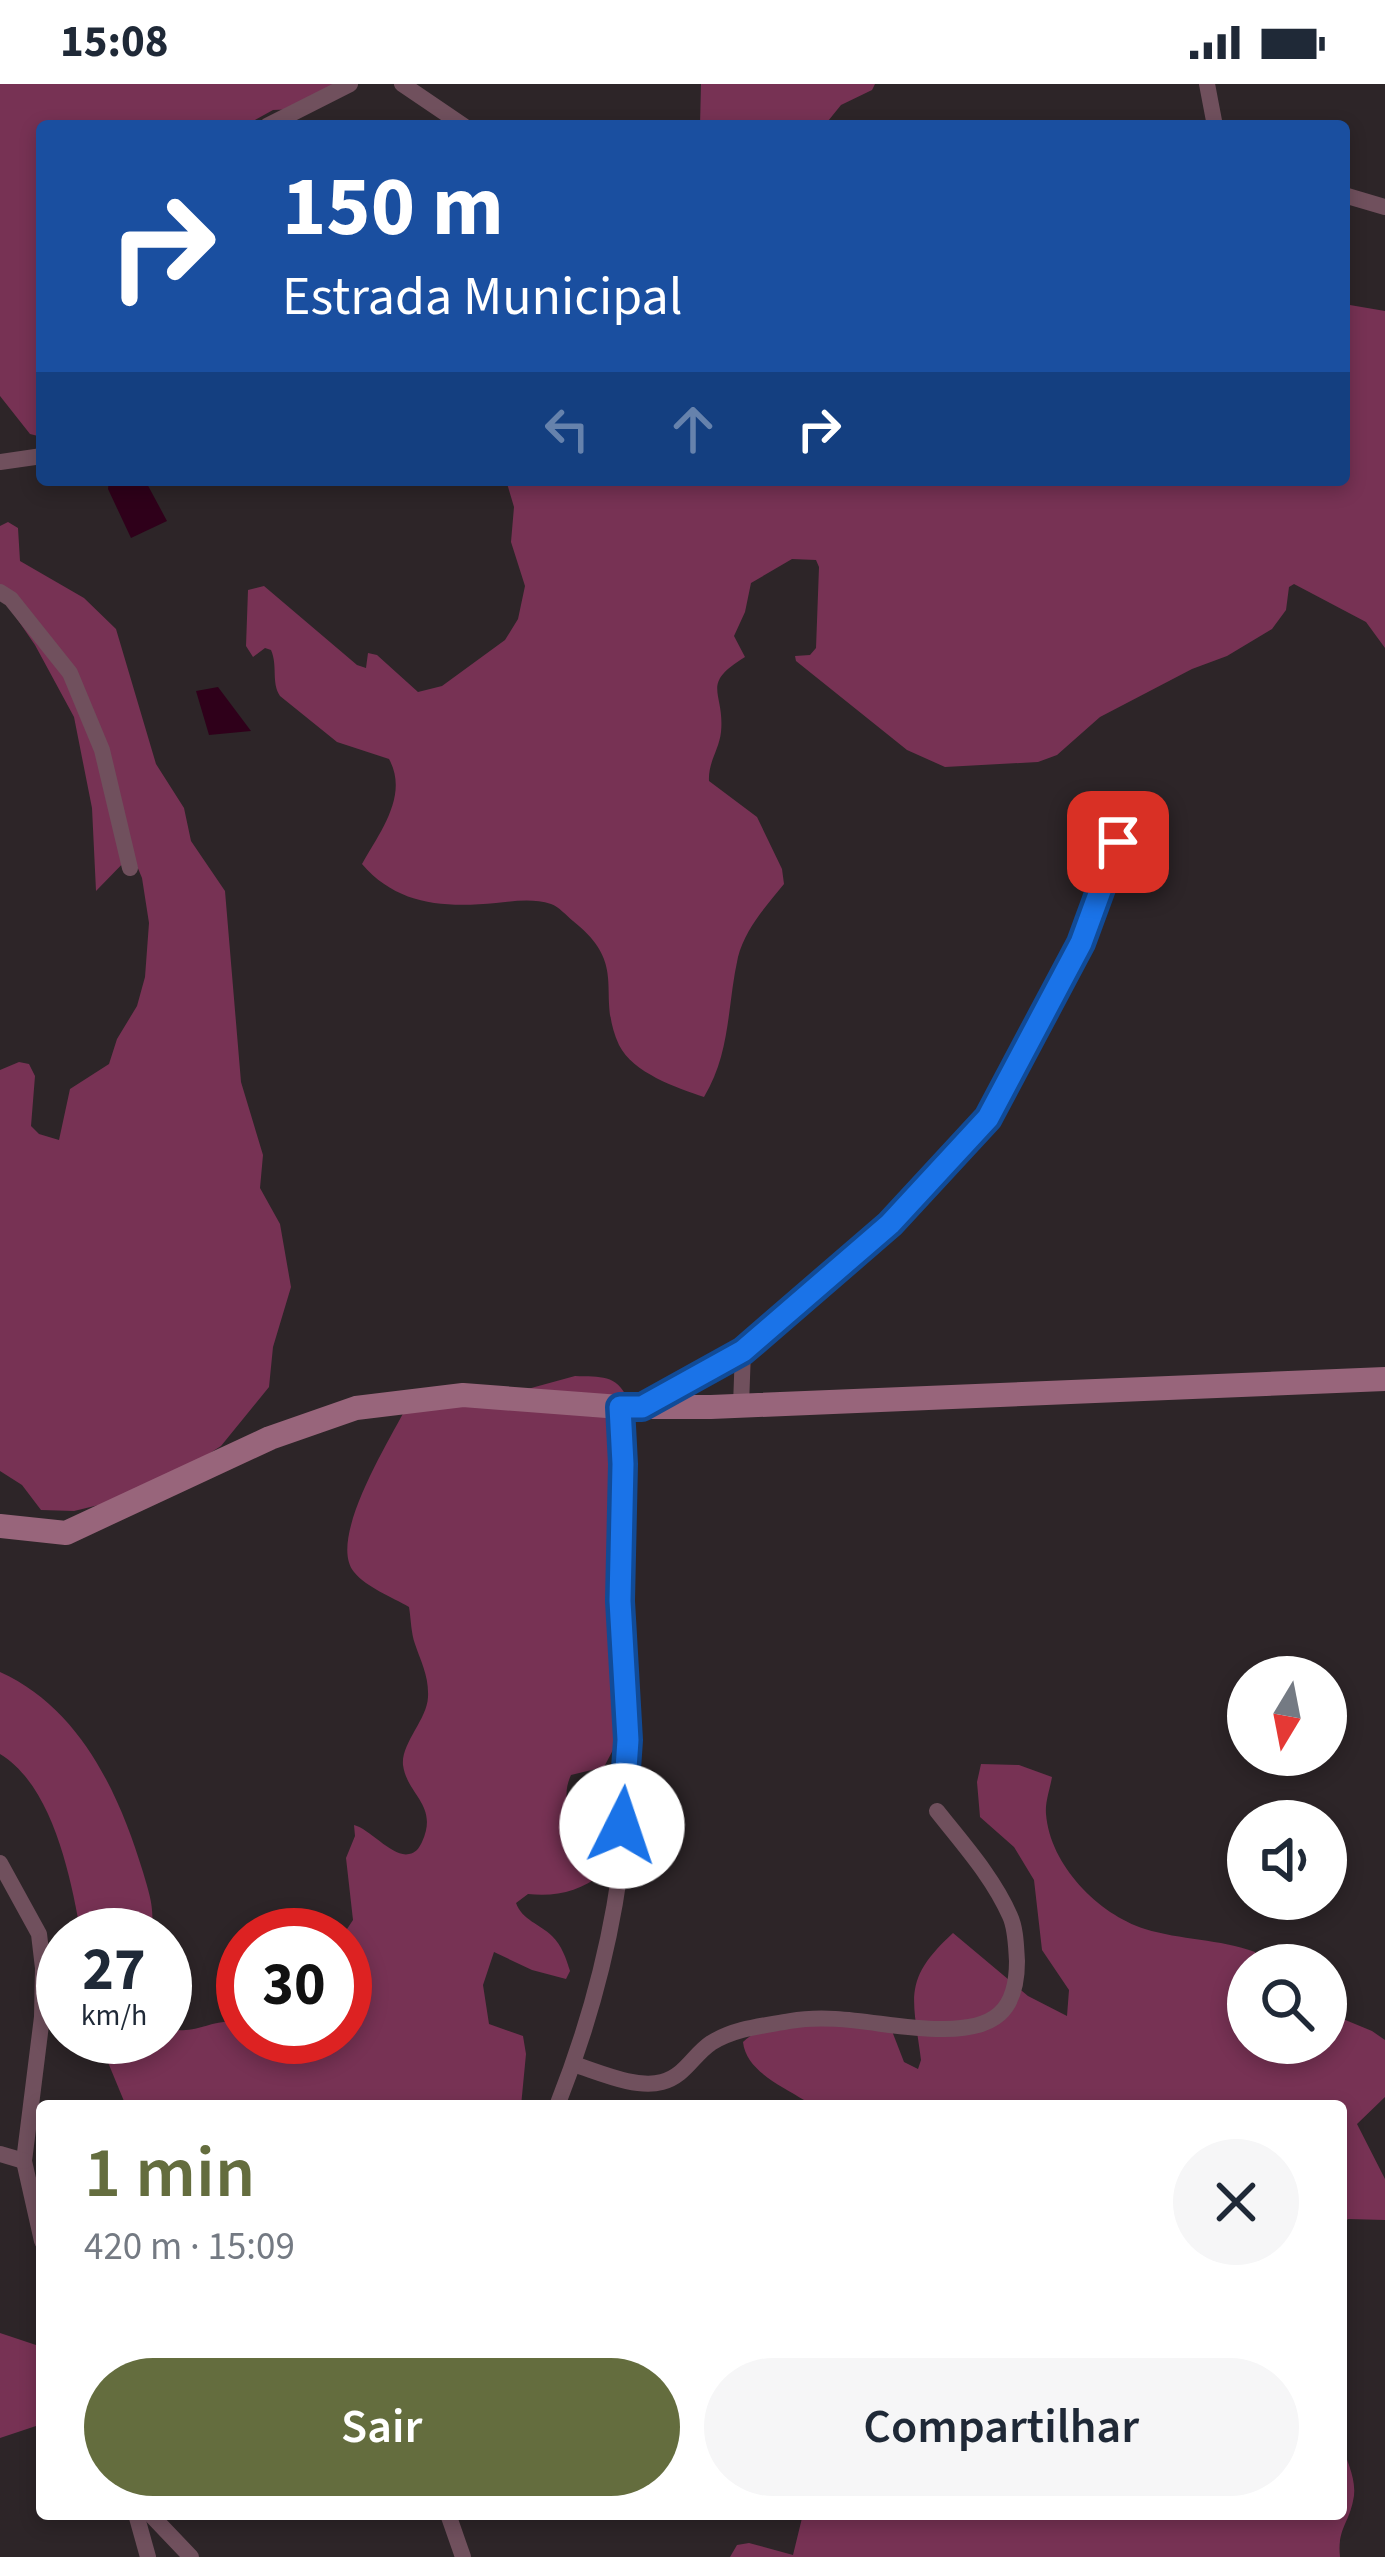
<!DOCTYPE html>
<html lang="pt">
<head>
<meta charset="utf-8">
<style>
  body { margin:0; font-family:"Source Sans 3",sans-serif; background:#f6f6f7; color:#1f2937; height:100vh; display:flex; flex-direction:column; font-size:45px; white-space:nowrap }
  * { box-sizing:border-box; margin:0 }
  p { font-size:39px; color:#747a83 }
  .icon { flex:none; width:66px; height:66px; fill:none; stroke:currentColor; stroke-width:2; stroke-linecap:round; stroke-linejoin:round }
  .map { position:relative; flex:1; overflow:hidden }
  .side { position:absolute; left:36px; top:2016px; width:1311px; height:420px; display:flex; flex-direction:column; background:#fff; border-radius:12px; box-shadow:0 6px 18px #0003 }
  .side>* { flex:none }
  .hud { position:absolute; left:36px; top:36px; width:1314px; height:366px; border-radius:12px; box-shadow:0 6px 18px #0003; background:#1a4fa0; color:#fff; overflow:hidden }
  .needle { width:78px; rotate:190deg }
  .buttons { position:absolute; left:1227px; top:1572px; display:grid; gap:24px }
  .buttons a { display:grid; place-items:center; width:120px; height:120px; border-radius:50%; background:#fff; box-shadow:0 6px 18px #0003; font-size:60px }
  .speed { position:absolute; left:36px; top:1824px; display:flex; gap:24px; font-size:60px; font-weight:700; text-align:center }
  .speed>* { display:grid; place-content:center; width:156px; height:156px; border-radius:50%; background:#fff; box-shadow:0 6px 18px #0003; line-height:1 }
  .speed small { font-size:30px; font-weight:400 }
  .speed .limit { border:18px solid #d22; background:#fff; color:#111 }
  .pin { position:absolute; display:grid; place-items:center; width:102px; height:102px; color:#fff; margin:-51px; border-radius:24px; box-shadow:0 6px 18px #0006 }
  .me { position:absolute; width:132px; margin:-66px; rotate:4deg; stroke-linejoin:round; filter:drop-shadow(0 0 9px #0008) }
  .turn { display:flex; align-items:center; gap:42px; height:252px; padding:0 48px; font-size:54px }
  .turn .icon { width:156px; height:156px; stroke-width:2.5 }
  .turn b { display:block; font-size:84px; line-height:102px }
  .lanes { display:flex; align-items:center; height:114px; padding:0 48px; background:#0003; justify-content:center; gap:60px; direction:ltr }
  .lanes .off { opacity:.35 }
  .round { display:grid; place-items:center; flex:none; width:126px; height:126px; border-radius:63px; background:#f6f6f7 }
  .head { display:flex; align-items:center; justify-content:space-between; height:204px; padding:0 48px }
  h1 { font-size:72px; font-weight:600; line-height:90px; color:#646d3e }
  .cta { display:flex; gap:24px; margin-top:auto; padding:24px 48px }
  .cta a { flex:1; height:138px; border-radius:72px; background:#646d3e; color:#fff; font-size:48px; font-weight:600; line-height:138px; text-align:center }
  .cta a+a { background:#f6f6f7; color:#1f2937 }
  .status { display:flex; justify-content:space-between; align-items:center; height:84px; padding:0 60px; background:#fff; direction:ltr }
  .status svg { height:33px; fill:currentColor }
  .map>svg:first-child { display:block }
  .forest { fill:#773254 }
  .water { fill:#2f001a }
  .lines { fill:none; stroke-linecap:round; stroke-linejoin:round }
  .street { stroke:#70505d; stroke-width:16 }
  .secondary { stroke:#98657b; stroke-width:24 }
  .route-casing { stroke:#114b97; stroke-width:30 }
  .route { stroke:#1a73e8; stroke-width:21 }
</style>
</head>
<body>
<div class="status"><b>15:08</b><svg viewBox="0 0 49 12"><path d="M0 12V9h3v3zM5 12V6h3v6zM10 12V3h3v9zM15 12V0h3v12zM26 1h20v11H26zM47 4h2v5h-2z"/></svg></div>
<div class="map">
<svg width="1385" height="2473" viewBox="0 0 1385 2473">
  <rect width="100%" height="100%" fill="#2d2528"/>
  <g class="forest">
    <path d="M0,0H350L299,25L273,26L244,42H42V353L30,350L0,312Z"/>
    <path d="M701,0H875L872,6L841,21L824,42H700Z"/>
    <path d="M1344,220L1385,227V564L1366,538L1294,500L1289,503L1286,526L1272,545L1227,572L1192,585L1100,633L1057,671L1038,678L945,683L907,666L796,577L795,572L810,571L816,564L819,483L816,476L792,475L751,499L745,528L734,552L745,573C699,601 725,607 721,648C719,666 708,678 709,697L757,733L782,785L784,800C767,821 745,845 738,873C727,922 731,968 704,1013C677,1004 633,989 619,961C595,909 630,882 573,837C566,831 559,823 551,820C533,814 514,817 496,819C444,824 397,821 362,780C380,748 409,711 389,675L337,658L280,612C271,598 278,582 271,566L265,564L253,573L246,562L248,506L264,502L357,581L366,584L368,569L377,571L418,608L442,602L505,556L518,535L525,502L511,458L514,423L506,396H1344Z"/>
    <path d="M8,438L18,444L20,477L84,514L116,545L156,680L184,724L191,757L225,807L241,998L263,1071L260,1104L280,1140L291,1203L273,1263L269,1303L221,1362L173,1393L111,1418L74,1427L41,1426L22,1401L0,1387V986L19,978L29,980L35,992L31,1042L39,1050L59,1056L70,1005L109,980L117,955L137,922L145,893L149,839L142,794L132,770L96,807L92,724L74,633L35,561L0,510V442Z"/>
    <path d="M575,1292C601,1293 616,1290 628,1315L633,1441L620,1515L614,1664L604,1683L571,1691C553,1730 595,1755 602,1790C580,1807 557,1813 528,1810L516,1819C522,1836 540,1840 552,1852C562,1862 566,1874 570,1887L566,1895L532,1886L494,1868L483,1901L489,1940L523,1952L526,1970L521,2022H126L100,1959L102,1953H165V1912L178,1946C202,1948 213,1934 243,1938V1953H345L343,1851L353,1836L346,1774L355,1752L354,1741C370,1745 393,1774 409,1770C416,1769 419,1764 422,1758C439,1721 407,1711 403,1681C401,1659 427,1636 428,1613C429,1592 421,1578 415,1560C411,1549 411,1535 409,1523C392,1513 366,1503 354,1488C327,1456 389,1357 406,1324L513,1309Z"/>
    <path d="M0,1588C80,1624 119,1709 143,1788C150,1812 155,1825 151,1851H81C71,1794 53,1702 0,1670Z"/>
    <path d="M981,1680L1019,1681L1052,1693C1050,1705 1045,1718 1046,1730C1050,1781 1098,1830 1145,1845C1180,1856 1220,1855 1255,1868L1260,1881H1248V1959H1326V1928L1372,1947L1385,1956V2013L1357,2040L1385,2095V2136L1348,2135L1341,2142V2022H780L804,2016C782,2002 746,1987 743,1958C781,1923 844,1943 892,1947L904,1978L918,1985L921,1976C913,1913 902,1896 953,1849L1028,1912L1067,1932L1069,1906L1042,1866L1034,1796L1014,1763L980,1733L977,1698Z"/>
    <path d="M0,2249L42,2263V2340L0,2354Z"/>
    <path d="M1341,2359C1347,2377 1358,2398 1353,2417C1348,2441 1337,2446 1340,2473H730L737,2461L749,2459L793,2471L803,2430H1341Z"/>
  </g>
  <g class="water">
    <path d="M109,396H145L167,437L131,454L108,405Z"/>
    <path d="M218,603L251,647L209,651L196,607Z"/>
  </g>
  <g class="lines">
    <g class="street">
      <path d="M402,0L464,42"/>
      <path d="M1207,0L1215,42"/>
      <path d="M267,42L350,0"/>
      <path d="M1344,111L1385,123"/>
      <path d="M0,378L42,372"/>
      <path d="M0,508L11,515L70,589L102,666L130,784"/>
      <path d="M648,1319L743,1267L889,1140L988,1034L1081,859L1117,758"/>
      <path d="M741,1321L743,1267"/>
      <path d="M0,1779L39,1850L43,1884L42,1933L24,2077L42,2157"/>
      <path d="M573,1980C599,1988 635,2005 662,1998C685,1992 693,1971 711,1959C735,1944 763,1942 790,1937C842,1928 892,1946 944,1945C995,1945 1017,1927 1017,1877C1016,1863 1016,1845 1010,1832C993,1793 963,1760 937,1727"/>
      <path d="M557,2022C603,1906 630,1780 628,1654C628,1608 620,1562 620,1516C619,1452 624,1388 620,1323"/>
      <path d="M0,2070L24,2077"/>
      <path d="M136,2430L148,2473"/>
      <path d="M150,2430L191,2473"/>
      <path d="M448,2430L463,2473"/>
    </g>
    <path class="secondary" d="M0,1442L66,1449L270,1354L356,1324L463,1311L620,1323H711L1385,1295"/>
  </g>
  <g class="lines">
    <g class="route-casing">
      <path id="route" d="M622,1742L628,1656L620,1517L623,1380L620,1323H642L743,1267L890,1140L988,1034L1081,859L1118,758"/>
    </g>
    <use href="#route" class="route"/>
  </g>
</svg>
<div class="buttons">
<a><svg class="needle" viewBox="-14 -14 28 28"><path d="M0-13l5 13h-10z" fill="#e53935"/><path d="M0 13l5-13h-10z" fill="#747a83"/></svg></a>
<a><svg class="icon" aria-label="sound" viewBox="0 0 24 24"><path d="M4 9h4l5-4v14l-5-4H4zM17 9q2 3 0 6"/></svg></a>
<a><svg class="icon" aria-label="search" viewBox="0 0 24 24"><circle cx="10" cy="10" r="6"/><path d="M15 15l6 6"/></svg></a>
</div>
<div class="speed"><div>27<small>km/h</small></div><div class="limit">30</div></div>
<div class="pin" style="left:1118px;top:758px;background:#d93025"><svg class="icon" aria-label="arrive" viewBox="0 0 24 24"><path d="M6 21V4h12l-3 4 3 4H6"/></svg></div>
<svg class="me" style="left:622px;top:1742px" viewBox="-20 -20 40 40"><circle r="19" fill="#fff"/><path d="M0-13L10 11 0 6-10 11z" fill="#1a73e8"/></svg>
<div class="hud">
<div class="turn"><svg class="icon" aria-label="right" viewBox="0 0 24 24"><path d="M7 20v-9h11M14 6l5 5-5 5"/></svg><div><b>150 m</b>Estrada Municipal</div></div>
<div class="lanes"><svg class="icon off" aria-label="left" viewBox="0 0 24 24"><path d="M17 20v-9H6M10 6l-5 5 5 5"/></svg><svg class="icon off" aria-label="ahead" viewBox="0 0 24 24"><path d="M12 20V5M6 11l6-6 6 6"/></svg><svg class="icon" aria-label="right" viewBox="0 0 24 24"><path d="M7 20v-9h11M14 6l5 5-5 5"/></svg></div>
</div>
<section class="side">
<div class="head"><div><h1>1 min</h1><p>420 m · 15:09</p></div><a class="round"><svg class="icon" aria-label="close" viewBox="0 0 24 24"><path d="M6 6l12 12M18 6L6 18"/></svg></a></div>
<div class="cta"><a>Sair</a><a>Compartilhar</a></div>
</section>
</div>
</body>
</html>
